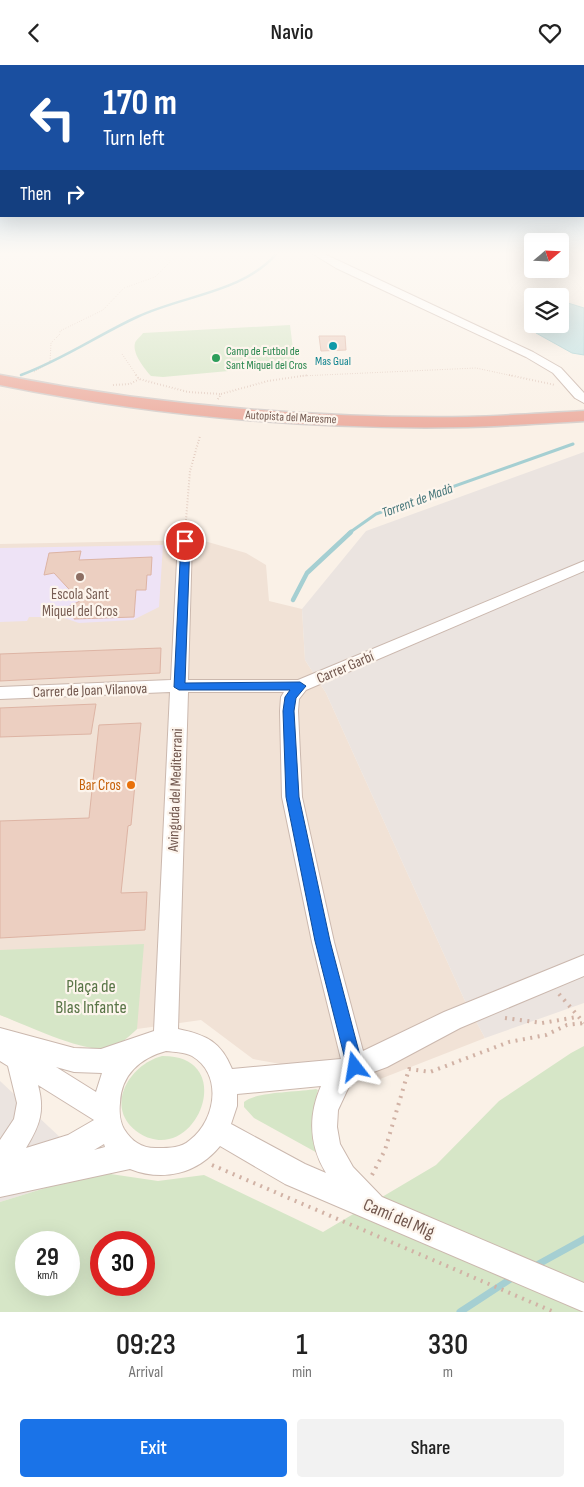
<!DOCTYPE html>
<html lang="en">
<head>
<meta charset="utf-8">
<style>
  body { margin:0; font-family:"Sofia Sans Condensed",sans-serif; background:#f2f2f2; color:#222; height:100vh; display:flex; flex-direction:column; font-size:19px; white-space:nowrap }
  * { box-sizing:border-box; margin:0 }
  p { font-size:16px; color:#767676 }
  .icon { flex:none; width:28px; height:28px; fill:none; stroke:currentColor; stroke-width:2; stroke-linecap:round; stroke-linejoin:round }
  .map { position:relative; height:1247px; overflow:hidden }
  .panel { display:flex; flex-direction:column; background:#fff; flex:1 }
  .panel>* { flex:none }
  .banner { position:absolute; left:0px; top:0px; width:585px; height:152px; box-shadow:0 5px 20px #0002; background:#1a4fa0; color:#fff; overflow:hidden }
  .needle { width:32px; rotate:71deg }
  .tools { position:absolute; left:524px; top:168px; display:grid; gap:10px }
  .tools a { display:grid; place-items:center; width:45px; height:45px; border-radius:5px; background:#fff; box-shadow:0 5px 20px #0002; font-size:25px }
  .speed { position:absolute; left:15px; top:1166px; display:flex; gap:10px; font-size:25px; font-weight:700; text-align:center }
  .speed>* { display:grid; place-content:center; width:65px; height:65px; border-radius:50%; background:#fff; box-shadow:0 5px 20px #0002; line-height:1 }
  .speed small { font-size:12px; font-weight:400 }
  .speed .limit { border:8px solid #d22; background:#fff; color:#111 }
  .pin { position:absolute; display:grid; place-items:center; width:42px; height:42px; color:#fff; margin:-21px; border:2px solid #fff; border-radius:50%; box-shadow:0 1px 5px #0007 }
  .me { position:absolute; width:55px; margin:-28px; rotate:346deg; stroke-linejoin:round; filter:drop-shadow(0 0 4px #0008) }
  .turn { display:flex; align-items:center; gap:18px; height:105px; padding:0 20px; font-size:22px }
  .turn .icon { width:65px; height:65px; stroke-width:2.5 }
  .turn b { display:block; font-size:35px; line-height:42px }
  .then { display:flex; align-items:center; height:48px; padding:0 20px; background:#0003; gap:10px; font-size:19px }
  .eta { display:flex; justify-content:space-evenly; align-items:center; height:85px; text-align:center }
  .eta b { font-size:30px; font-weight:600; line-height:35px }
  .action { display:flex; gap:10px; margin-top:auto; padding:10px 20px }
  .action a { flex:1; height:58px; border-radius:5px; background:#1a73e8; color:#fff; font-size:20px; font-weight:600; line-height:58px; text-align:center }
  .action a+a { background:#f2f2f2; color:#222 }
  header { display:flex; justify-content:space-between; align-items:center; height:65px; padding:0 20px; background:#fff; font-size:22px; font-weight:600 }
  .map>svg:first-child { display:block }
  .residential { fill:#f1e2d6 }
  .industrial { fill:#ebe4e0 }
  .education { fill:#eee3f6 }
  .green { fill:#d6e6c7; fill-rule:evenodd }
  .water { fill:#bddfe1; stroke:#a5cfd2 }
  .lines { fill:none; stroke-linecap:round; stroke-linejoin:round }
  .stream-far3 { stroke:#a5cfd2; stroke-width:2.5 }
  .stream-far2 { stroke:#a5cfd2; stroke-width:3 }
  .stream-far1 { stroke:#a5cfd2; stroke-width:4.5 }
  .stream { stroke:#a5cfd2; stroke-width:7 }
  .building { fill:#eccfc1; stroke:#ddb4a4 }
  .minor-casing { stroke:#cbb8ae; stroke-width:2 }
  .highway-casing { stroke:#d7d0cd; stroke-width:3 }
  .path-far2 { stroke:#d1b2a5; stroke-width:1; stroke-dasharray:0.5 2; stroke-linecap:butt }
  .path-far1 { stroke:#d1b2a5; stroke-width:2; stroke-dasharray:0.5 2.5; stroke-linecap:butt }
  .path { stroke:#d1b2a5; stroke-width:4; stroke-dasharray:2 5.5; stroke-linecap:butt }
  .minor { fill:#fff; fill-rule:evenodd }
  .highway { fill:#edb1a4; fill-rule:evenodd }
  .route { fill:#1a73e8; stroke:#114b97 }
  .culture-dot { fill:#0f9aa8; stroke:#fdf5ed; stroke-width:2 }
  .leisure-dot { fill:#2e9e5b; stroke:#fdf5ed; stroke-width:2 }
  .education-dot { fill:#8d6e63; stroke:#fdf5ed; stroke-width:2 }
  .food-dot { fill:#e8710a; stroke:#fdf5ed; stroke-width:2 }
  .labels { text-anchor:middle; stroke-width:4.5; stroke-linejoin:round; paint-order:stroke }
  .far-leisure-label { font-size:12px; fill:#27864d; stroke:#fdf5ed; text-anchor:start }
  .far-culture-label { font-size:12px; fill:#0d838f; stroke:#fdf5ed }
  .far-street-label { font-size:12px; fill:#71574e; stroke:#fdf5ed }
  .far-water-label { font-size:14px; font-style:italic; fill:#47777b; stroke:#fdf5ed }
  .education-label { font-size:15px; fill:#785e54; stroke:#fdf5ed }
  .street-label { font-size:15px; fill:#71574e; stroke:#fdf5ed }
  .food-label { font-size:15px; fill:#c56008; stroke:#fdf5ed; text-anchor:end }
  .near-park-label { font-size:18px; fill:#597547; stroke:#fdf5ed }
  .near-street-label { font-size:18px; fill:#71574e; stroke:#fdf5ed }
</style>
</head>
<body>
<header><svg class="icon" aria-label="back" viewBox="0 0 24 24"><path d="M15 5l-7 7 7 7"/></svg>Navio<svg class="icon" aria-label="heart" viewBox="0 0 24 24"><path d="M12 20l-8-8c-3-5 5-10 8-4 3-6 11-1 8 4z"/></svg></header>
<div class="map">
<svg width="584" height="1247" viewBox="0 0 584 1247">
  <rect width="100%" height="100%" fill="#faf1e7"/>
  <path class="residential" d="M201,475L246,488L266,500L269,536L302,544L305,595L326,628L465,936L485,973L375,1016L253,994L201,955L137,964L122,977L67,976L0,950V479Z"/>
  <g class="industrial">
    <path d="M584,387V938L485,973L465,936L326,628L305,595L302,544L366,466Z"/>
    <path d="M0,1016L97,1107L0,1137Z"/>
  </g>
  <path class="education" d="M163,480L159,542L133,555L79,558L61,552H29L27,556L0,557V483Z"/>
  <g class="green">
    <path d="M290,260L295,300L163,312L151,311C145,304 132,289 135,278C136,275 141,271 143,268Z"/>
    <path d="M144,879L137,964C128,972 117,984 104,984C78,985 26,960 0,950V885Z"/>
    <path d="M584,981V1247H0V1137L97,1107L158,1116L204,1110L323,1167L436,1100L499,1036L571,988ZM26,1178H69V1220H26ZM101,1178H144V1220H101Z"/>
    <path d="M162,991C241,990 195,1104 139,1068C103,1044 128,1000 162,991Z"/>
    <path d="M316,1024L318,1025C310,1051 315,1065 321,1090L254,1053L244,1042V1037C254,1027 298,1027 316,1024Z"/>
  </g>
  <path class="water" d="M568,238L584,243V290L572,288L536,268L543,259H560V240Z"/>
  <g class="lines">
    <path class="stream-far3" d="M21,310C62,295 98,270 137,252C183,230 244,228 278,187"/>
    <path class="stream-far2" d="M349,468L376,449L573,379"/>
    <path class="stream-far1" d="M293,535L307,508L351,467"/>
    <g class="stream">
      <path d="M535,1201L584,1174"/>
      <path d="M460,1247L512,1213"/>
    </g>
  </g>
  <g class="building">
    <path d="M319,271H345L346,285L321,286Z"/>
    <path d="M81,486L79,495L152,492L151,510H147L146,525H136L134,552L74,554V547L68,542L80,536L54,508L44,510L49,488Z"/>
    <path d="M161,583L160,608L0,616V589Z"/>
    <path d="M96,639L91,669L0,672V643Z"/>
    <path d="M141,658L131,760L128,761L121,828L147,827L145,865L0,873V756L89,753L99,660Z"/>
  </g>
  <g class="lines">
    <g class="minor-casing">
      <g id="minor">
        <path d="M310,187H320L533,287L561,303L584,328V338L575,333L553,308L526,292L336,203Z"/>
        <path d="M185,472L192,476L188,615H298L584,496V506L306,625L299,634L298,646L302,732L334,877L363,986L444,947L584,890V911L460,963L387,1002L352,1015L338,1045L337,1062L340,1079L353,1102L382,1132L584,1218V1247L285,1119L220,1081C197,1109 163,1117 130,1104L0,1132V1075L14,1054L17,1038L8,1001L0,996V963L74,983L101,984L154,966L170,627L0,634V622L171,615L178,476ZM188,627H284L281,632L280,646L282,732L312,877L341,994L232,1004C221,977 207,970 178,964ZM166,986C174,987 185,987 192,991C223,1009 216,1055 190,1075C181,1083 170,1083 158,1083C143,1084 132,1077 124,1064C120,1057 119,1046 120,1038C121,1010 140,993 166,986ZM56,1002L74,1007L102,1008L96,1027ZM38,1020L94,1055L68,1070L26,1083C40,1060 45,1046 38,1020ZM321,1021C308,1051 309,1080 326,1108L305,1099L231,1059L237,1041V1029ZM104,1079L105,1082L94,1085Z"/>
      </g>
    </g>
    <g class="highway-casing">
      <path id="highway" d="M0,310C154,340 310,354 467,352C506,351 545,348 584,346V356C545,358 506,361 467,362C310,365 154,351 0,320Z"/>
    </g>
    <g class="path-far2">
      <path d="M122,289L137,311"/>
      <path d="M34,307L50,297L51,278L60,269V266L103,245L124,223L155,212L170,197L165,187"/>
      <path d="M300,311L476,303L513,311"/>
    </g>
    <g class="path-far1">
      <path d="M136,310L139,314L188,327L221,329"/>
      <path d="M509,310L555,320"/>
      <path d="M113,320L130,319L139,314"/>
      <path d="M218,334L221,329L268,316L308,310"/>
      <path d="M185,467L190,406L200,371"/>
    </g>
    <g class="path">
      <path d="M559,929L584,958"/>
      <path d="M505,953L542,958L577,952"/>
      <path d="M212,1100L554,1247"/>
      <path d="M372,1110L385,1085L409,1004L430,1007L509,977L546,970L567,960L584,958"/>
    </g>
    <use href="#minor" class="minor"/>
    <use href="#highway" class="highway"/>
  </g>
  <linearGradient id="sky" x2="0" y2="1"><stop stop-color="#97c5e5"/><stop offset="0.52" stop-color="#fdf9f4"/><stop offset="1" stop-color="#fdf9f4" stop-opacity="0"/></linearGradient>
  <rect width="584" height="362" fill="url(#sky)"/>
  <path class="route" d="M185,473L190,476L185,618L300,617L306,621L296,633L294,646L299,732L330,876L363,1002L360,1007L355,1010L349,1007L347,1002L315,876L286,732L283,646L285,632L290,625H179L174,622L181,476Z"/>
  <circle class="culture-dot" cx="333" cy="281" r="5"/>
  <circle class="leisure-dot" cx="216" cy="293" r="5"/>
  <circle class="education-dot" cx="80" cy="512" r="5"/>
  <circle class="food-dot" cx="131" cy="720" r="5"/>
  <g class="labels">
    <g class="far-leisure-label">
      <text x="226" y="290">Camp de Futbol de<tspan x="226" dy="14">Sant Miquel del Cros</tspan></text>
    </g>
    <g class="far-culture-label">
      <text x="333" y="300">Mas Gual</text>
    </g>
    <g class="far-street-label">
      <text transform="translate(291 352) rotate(3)" y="4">Autopista del Maresme</text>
    </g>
    <g class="far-water-label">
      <text transform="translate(417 435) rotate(-20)" y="5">Torrent de Madà</text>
    </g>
    <g class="education-label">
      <text x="80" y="534">Escola Sant<tspan x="80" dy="17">Miquel del Cros</tspan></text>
    </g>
    <g class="street-label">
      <text transform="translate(345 602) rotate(-23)" y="5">Carrer Garbí</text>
      <text transform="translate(90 625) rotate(-2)" y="5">Carrer de Joan Vilanova</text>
      <text transform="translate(175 725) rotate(-88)" y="5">Avinguda del Mediterrani</text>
    </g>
    <g class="food-label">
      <text x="121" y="725">Bar Cros</text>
    </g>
    <g class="near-park-label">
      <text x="91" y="927">Plaça de<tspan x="91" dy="21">Blas Infante</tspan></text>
    </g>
    <g class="near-street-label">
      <text transform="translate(399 1153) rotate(23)" y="6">Camí del Mig</text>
    </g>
  </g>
</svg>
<div class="tools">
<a><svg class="needle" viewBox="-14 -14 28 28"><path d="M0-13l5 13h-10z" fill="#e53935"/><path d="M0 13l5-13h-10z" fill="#767676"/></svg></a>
<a><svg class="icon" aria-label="layers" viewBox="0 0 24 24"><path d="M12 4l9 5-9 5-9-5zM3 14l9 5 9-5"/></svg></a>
</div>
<div class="speed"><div>29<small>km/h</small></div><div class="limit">30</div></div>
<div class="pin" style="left:185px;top:476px;background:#d93025"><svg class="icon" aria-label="arrive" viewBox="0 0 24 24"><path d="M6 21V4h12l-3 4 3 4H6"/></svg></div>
<svg class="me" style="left:355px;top:1002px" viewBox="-20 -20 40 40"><path d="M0-17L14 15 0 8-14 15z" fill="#1a73e8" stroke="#fff" stroke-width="4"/></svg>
<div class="banner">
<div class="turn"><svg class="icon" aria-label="left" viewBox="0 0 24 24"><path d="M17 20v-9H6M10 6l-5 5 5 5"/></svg><div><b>170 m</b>Turn left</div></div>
<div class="then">Then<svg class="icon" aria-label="right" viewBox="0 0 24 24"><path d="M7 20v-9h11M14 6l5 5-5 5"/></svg></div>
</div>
</div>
<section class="panel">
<div class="eta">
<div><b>09:23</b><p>Arrival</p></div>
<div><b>1</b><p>min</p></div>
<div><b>330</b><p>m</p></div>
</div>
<div class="action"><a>Exit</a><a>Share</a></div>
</section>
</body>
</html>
